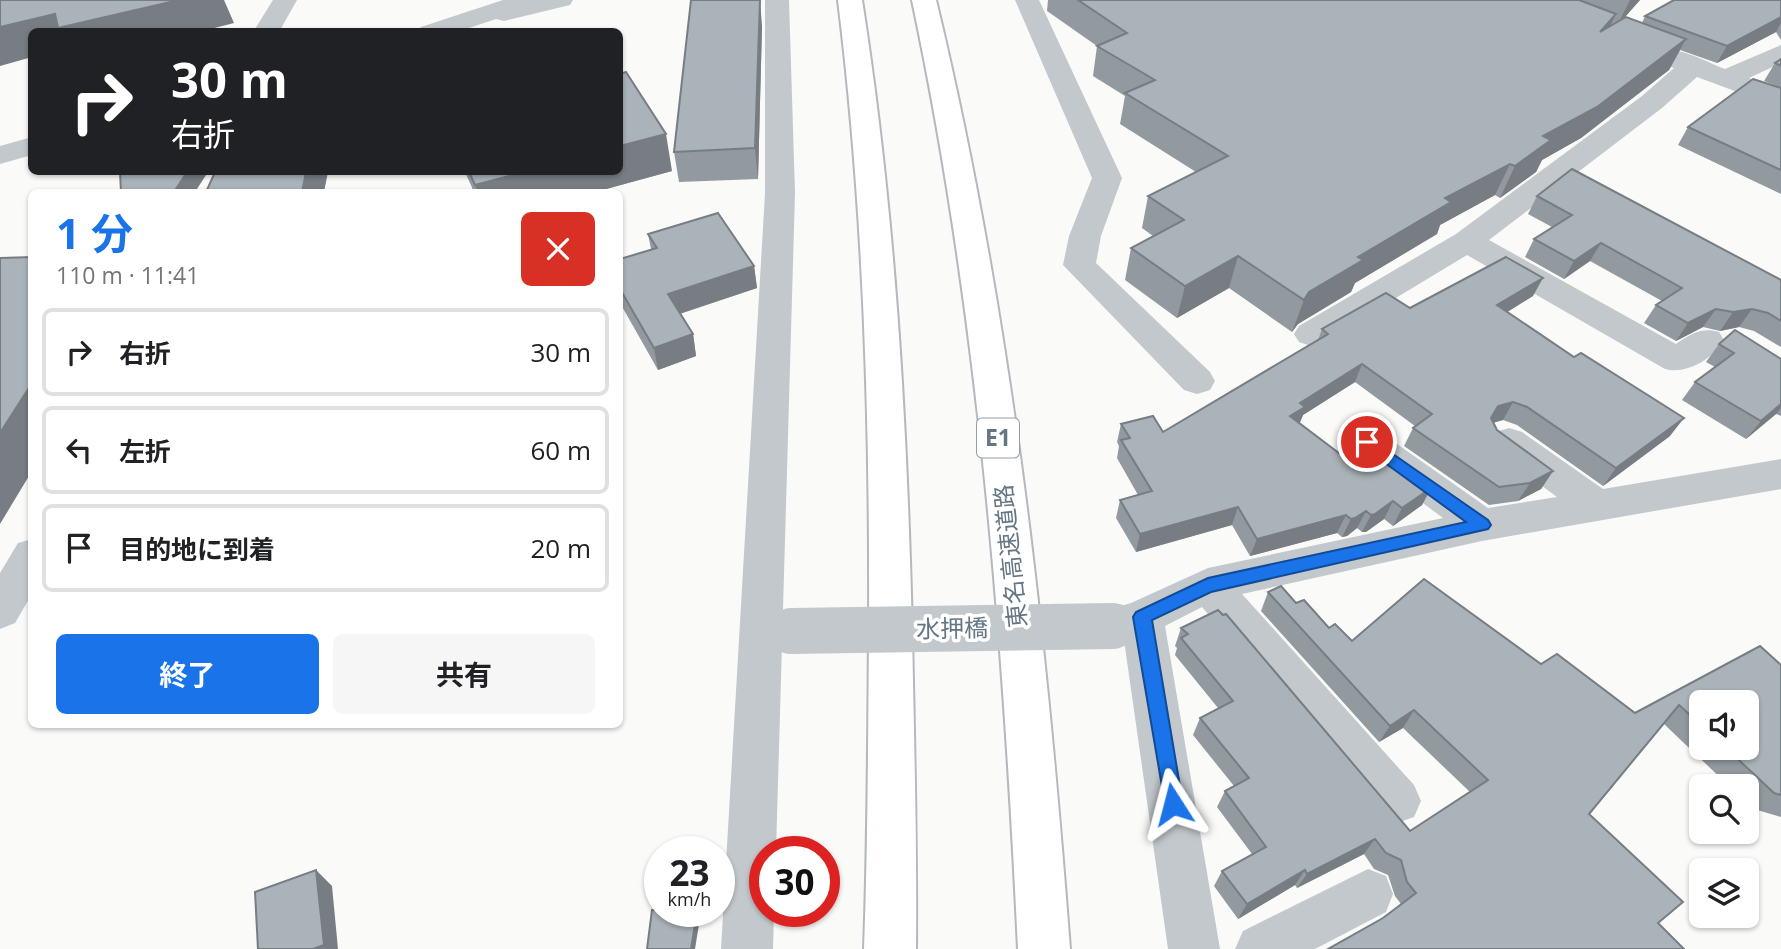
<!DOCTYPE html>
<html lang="ja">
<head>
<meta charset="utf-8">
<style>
  body { margin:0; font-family:"Open Sans","Noto Sans JP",sans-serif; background:#f6f6f6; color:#202124; height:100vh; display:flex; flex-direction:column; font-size:26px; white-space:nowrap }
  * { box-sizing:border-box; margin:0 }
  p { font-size:23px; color:#757577 }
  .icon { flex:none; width:38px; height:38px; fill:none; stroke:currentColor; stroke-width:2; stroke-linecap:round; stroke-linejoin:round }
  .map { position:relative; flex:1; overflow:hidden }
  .panel { position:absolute; left:28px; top:189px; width:595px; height:539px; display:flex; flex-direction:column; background:#fff; border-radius:10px; box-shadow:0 2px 5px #0004 }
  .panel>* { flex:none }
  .hud { position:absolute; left:28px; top:28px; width:595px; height:147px; border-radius:10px; box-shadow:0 2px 5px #0004; background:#202124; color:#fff; overflow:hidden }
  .controls { position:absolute; left:1689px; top:690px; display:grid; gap:14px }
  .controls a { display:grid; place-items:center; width:70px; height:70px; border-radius:10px; background:#fff; box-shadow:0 2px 5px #0004; font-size:35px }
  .speed { position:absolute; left:644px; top:836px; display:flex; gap:14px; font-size:35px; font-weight:700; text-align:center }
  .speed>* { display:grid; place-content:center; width:91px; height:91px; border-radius:50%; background:#fff; box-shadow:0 2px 5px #0004; line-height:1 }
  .speed small { font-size:18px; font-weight:400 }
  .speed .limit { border:10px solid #d22; background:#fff; color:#111 }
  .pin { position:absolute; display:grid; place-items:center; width:60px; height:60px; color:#fff; margin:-30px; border:4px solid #fff; border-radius:50%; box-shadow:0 2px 7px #0007 }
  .me { position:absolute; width:77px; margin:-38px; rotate:351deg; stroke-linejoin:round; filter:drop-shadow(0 0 5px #0008) }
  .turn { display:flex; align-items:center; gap:24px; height:147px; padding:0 28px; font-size:32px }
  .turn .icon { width:91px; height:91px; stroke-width:2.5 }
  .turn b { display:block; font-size:49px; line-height:60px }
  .round { display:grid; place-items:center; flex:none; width:74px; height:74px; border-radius:10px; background:#f6f6f6 }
  .headline { display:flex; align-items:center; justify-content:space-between; height:119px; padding:0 28px }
  h1 { font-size:42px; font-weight:700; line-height:52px; color:#1a73e8 }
  .action { display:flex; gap:14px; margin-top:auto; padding:14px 28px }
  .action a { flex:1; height:80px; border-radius:10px; background:#1a73e8; color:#fff; font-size:28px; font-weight:700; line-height:80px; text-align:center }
  .action a+a { background:#f6f6f6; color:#202124 }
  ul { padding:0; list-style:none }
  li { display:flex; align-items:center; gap:21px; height:88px; margin:0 14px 10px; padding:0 14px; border:4px solid #e0e0e0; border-radius:10px }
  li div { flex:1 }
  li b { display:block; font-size:26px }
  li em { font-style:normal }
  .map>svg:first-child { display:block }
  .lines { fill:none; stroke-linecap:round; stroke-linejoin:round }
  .highway-casing { stroke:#b4b9bd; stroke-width:4 }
  .minor { fill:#c3c8cc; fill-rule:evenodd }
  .highway { fill:#fff; fill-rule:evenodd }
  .minor-bridge { stroke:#c3c8cc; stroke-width:46 }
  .wall { fill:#929a9f; fill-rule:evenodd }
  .shaded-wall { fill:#777d82 }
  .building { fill:#aab3b9; stroke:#777d82; stroke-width:2 }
  .route { fill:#1a73e8; stroke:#114b97; stroke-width:2 }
  .labels { text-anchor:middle; stroke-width:7; stroke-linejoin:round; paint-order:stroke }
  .shield { fill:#fff; stroke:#939fa8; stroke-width:2 }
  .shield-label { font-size:23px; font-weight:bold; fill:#657683 }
  .street-label { font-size:24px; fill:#657683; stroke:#fff }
</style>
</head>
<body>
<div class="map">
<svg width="1781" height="949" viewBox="0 0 1781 949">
  <rect width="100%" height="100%" fill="#fafaf8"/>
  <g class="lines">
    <g class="highway-casing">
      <g id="highway">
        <path d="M838,0H862C895,210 907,420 912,632C914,738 917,843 916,949H864C868,843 868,738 869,632C870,421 864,210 838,0Z"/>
        <path d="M912,0H936C1011,310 1046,631 1070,949H1018C1003,632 978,311 912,0Z"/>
      </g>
    </g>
    <g class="minor">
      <path d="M273,0H297L279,32H253Z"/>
      <path d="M503,0H573L570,5L504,21L496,19L457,32H417L421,27Z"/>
      <path d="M765,0H789L795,193L776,852H765V912H774L773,949H721L765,193Z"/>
      <path d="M1015,0H1039L1122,178L1101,236L1096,263L1210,372L1215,381L1210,390L1197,394L1184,390L1063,265L1069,236L1092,178Z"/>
      <path d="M1781,45V63L1749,78L1781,90V108L1697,77L1662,108L1489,240L1676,344C1691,334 1701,327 1719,332L1724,340C1713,359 1686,375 1665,369L1467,255L1323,342L1311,346L1299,342L1294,334L1299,326L1456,234L1642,96L1674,68L1660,63L1656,57L1660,51C1680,46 1706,62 1725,69Z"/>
      <path d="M32,137V155L0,164V146Z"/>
      <path d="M1367,428L1380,432L1488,508L1557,497L1496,452L1490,442L1496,432L1509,428L1522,432L1603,489L1781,459V489L1482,541L1242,594L1414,785L1421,801L1414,817L1397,823L1380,817L1202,607L1165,626L1220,949H1168L1124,640L1113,644L1098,639L1092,626L1098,613L1131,603L1208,568L1443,518L1354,452L1348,442L1354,432Z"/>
      <path d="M32,539V594L15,623L0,629V573L18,543Z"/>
      <path d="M1368,869L1386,876L1393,894L1386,912L1315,949H1235L1243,931Z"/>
    </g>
    <use href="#highway" class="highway"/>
    <path class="minor-bridge" d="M791,631L1113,626"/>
  </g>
  <g class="wall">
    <path d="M1048,0H1640L1624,18L1642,23L1645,16L1781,0V40L1776,32L1717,63L1680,50L1669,70L1581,138L1542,160L1536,172L1500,198L1495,195L1440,225L1437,234L1355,283L1351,292L1298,324L1292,332L1229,288L1177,318L1125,280L1131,248L1153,236L1142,228L1148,196L1196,172L1120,124L1125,96L1093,76L1097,46L1047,11Z"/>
    <path d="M762,26L758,179L679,182L674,152Z"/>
    <path d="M1781,59V88L1764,81L1775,63Z"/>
    <path d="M1781,88V194L1678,145L1688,127Z"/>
    <path d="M672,171L595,192H474L465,172Z"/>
    <path d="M1537,196L1781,280V347L1754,331L1739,327L1720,331L1703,327L1676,341L1644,323L1656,305L1662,301L1590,261L1564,279L1525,257L1534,239L1552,227L1528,214Z"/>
    <path d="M648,234L754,266L757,288L680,314L693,334L696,356L658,370L620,303V259L651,249Z"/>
    <path d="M1533,296L1507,312L1670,436L1603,486L1517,425L1503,420L1493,423L1497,430L1553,471L1541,489L1518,501L1489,505L1404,446L1413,428L1415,426L1355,382L1303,415L1299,424L1356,466L1431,488L1422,505L1393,526L1384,519L1366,532H1362L1357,528L1347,536L1342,537L1337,533L1250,556L1232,525L1136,552L1116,518L1120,500L1138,495L1117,458L1119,446L1117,442L1121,424L1163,432L1318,340L1322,329L1410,308Z"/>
    <path d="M1719,344L1781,359V416L1776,414L1746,439L1682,400L1695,382L1715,367L1706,362Z"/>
    <path d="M1268,592L1296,603L1329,628L1352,641L1541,664L1635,713L1781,665V817L1754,809L1746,803V786H1729L1664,724L1383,918L1401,904L1395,896L1388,875L1374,869L1364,854L1297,888L1295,885L1238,919L1214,886L1222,871L1252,854L1217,807L1225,791L1234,786L1193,735L1200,718L1218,708L1175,655L1177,648L1175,646L1181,628L1410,831L1470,792L1403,728L1379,742L1261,611ZM1701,702L1746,747H1701Z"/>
  </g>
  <g class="shaded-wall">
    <path d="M179,0H224L234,23L199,32H32V57L0,66V27L55,14Z"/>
    <path d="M760,0L762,26L758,179L755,148Z"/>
    <path d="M1630,0H1640L1617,26Z"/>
    <path d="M1616,14L1601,44L1600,32Z"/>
    <path d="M1781,17V23L1776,32L1717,63L1727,46Z"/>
    <path d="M1686,39L1669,70L1581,138L1542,160L1536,172L1500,198L1515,166L1543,136Z"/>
    <path d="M666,134L672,171L595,192H478L475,185L524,172H620V146Z"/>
    <path d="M1510,164L1495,195L1440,225L1437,234L1355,283L1351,292L1298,324L1292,332L1304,300L1309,292L1358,257L1445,198Z"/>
    <path d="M187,172H208L195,192H174Z"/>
    <path d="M306,172H328L324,192H302Z"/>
    <path d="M1601,243L1590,261L1564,279L1574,261Z"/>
    <path d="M1238,256L1229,288L1177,318L1185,286Z"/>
    <path d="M754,266L757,288L672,316L668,294Z"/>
    <path d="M1543,278L1533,296L1488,324L1497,305Z"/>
    <path d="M1716,309L1703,327L1676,341L1688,323Z"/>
    <path d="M1752,309L1739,327L1720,331L1733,312Z"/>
    <path d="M693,334L696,356L658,370L654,348Z"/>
    <path d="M1362,364L1355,382L1303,415L1299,425L1290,416L1300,403Z"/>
    <path d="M32,383V471L0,524V433Z"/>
    <path d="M1513,402L1503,420L1488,424L1491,418L1498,406Z"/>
    <path d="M1781,404V408L1776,414L1746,439L1761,421Z"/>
    <path d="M1684,418L1670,436L1603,486L1616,468Z"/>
    <path d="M1553,471L1541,489L1518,501L1530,483Z"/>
    <path d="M1431,488L1422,505L1393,526L1402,508Z"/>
    <path d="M1393,501L1384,519L1366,532H1362L1371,515Z"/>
    <path d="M1238,507L1232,525L1136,552L1140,534Z"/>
    <path d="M1366,511L1357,528L1347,536L1342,537L1351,519Z"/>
    <path d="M1346,515L1337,533L1250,556L1257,539Z"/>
    <path d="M1414,710L1403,728L1379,742L1390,726Z"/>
    <path d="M1375,839L1364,854L1297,888L1307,874Z"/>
    <path d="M316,870L332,886L338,949H313Z"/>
    <path d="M1305,870L1295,885L1238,919L1247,904Z"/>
    <path d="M697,912L700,918L695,949H691Z"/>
  </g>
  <g class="building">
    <path d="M0,0H179L58,28L55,14L0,27Z"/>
    <path d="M691,0H760L755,148L674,152Z"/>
    <path d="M1078,0H1579L1616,14L1600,32L1626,17L1686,39L1597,107L1543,136L1551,140L1515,166L1510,164L1445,198L1451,202L1358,257L1363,260L1309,292L1304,300L1238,256L1185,286L1131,248L1184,220L1148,196L1228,156L1125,93L1155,80L1097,46L1127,33Z"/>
    <path d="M1674,0H1781V17L1727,46L1645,16Z"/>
    <path d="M1781,59V66L1775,63Z"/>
    <path d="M626,72L666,134L620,146V74Z"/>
    <path d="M1753,79L1781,88V170L1688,127Z"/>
    <path d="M1572,169L1781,280V321L1768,313L1752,309L1733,312L1716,309L1688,323L1656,305L1682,288L1601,243L1574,261L1534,239L1572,215L1537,196Z"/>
    <path d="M120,172H187L174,192H121Z"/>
    <path d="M215,172H306L302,192H206Z"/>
    <path d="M469,172H524L475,185Z"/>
    <path d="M718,213L754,266L668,294L693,334L654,348L620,289V259L657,248L648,234Z"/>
    <path d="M32,257V383L0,433V258Z"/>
    <path d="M1506,257L1543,278L1497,305L1574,357L1581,353L1684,418L1616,468L1527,407L1513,402L1498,406L1491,418L1497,430L1553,471L1530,483L1499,487L1413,428L1432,414L1362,364L1300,403L1305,407L1290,416L1356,466L1380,450L1431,488L1402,508L1393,501L1375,514L1371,515L1366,511L1355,518L1351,519L1346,515L1257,539L1238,507L1140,534L1120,500L1152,491L1121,440L1130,438L1121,424L1153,416L1163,432L1328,334L1322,329L1386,293L1410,308Z"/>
    <path d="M1735,330L1781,359V404L1761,421L1695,382L1734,353L1719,344Z"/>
    <path d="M1424,579L1541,664L1557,654L1635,713L1760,646L1781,665V795L1774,793L1725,747H1746V702H1701V725L1679,705L1589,814L1683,902L1658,923L1684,949H1328L1383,918L1416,893L1407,882L1401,860L1386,853L1375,839L1307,874L1305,870L1247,904L1222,871L1266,847L1225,791L1249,778L1200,718L1233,701L1181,638L1188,634L1181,628L1218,610L1223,615L1226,614L1410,831L1488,780L1414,710L1390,726L1268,592L1281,586L1296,603L1304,600L1329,628L1335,624L1352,641Z"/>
    <path d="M316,870L324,945L313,949H258L255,892Z"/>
    <path d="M652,910H660V912H697L691,949H647Z"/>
  </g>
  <path class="route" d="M1367,436L1488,520L1491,525L1488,529L1211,592L1152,620L1183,804L1180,810L1173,813L1166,810L1133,617L1136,612L1208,578L1466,522L1362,446L1360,442L1362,438Z"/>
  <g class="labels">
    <rect class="shield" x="977" y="418.5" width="42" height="39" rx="5"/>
    <g class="shield-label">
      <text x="998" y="446">E1</text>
    </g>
    <g class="street-label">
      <text transform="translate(1011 556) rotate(-96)" y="8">東名高速道路</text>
      <text transform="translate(952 629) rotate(-1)" y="8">水押橋</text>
    </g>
  </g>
</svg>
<div class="controls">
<a><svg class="icon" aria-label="sound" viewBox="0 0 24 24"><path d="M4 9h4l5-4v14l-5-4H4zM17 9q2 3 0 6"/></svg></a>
<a><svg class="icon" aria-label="search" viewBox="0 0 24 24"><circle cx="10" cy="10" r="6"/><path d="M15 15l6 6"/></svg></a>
<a><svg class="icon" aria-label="layers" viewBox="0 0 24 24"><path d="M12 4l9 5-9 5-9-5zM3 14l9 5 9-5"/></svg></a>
</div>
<div class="speed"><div>23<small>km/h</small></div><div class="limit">30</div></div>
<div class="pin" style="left:1367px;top:442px;background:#d93025"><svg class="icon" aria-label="arrive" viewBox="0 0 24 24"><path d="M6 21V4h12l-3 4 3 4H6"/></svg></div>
<svg class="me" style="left:1173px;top:804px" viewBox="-20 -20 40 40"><path d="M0-17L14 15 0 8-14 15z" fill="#1a73e8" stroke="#fff" stroke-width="4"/></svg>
<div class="hud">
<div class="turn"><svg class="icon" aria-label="right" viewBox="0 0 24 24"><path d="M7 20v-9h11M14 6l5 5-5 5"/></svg><div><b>30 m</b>右折</div></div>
</div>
<section class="panel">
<div class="headline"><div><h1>1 分</h1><p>110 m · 11:41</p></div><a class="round" style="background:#d93025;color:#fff"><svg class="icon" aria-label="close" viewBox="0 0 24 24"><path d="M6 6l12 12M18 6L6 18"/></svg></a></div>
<ul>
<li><svg class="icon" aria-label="right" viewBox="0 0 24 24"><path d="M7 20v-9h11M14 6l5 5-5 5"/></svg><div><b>右折</b></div><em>30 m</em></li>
<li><svg class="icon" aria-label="left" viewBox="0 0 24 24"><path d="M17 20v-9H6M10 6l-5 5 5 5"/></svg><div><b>左折</b></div><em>60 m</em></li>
<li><svg class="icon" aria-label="arrive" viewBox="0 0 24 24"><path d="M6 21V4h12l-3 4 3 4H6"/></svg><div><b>目的地に到着</b></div><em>20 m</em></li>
</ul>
<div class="action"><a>終了</a><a>共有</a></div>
</section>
</div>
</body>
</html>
